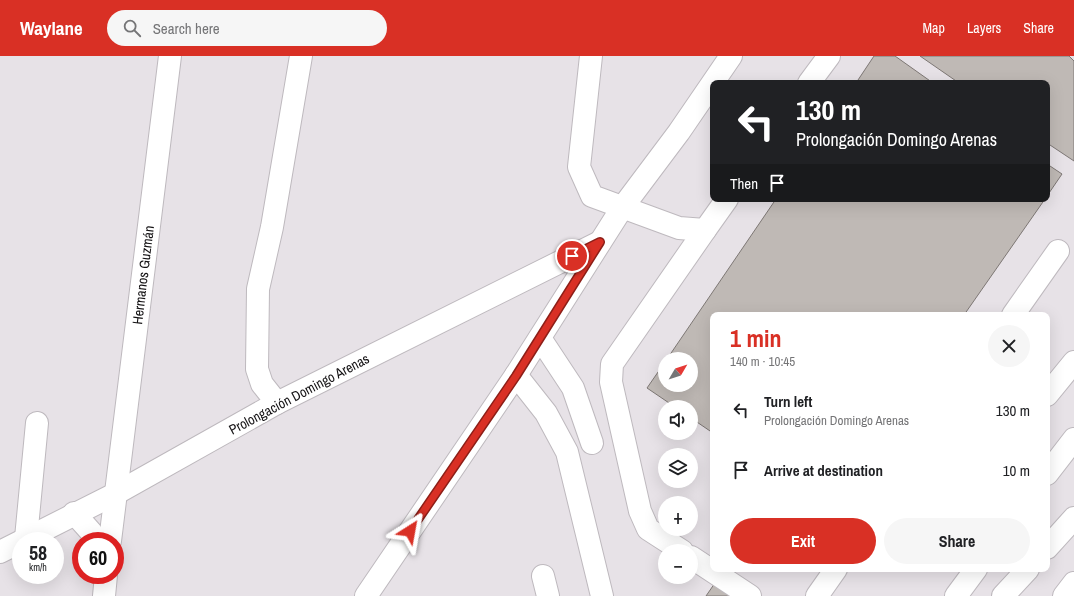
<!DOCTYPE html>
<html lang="en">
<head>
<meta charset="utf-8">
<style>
  body { margin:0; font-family:"Archivo Narrow",sans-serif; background:#f6f6f6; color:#202124; height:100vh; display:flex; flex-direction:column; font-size:15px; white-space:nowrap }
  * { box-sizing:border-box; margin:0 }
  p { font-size:13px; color:#757577 }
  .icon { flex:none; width:22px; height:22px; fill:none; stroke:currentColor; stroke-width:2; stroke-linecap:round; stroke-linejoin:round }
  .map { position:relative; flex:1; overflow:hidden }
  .panel { position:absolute; left:710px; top:256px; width:340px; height:260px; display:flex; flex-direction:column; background:#fff; border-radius:8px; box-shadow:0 4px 16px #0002 }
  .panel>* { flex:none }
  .hud { position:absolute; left:710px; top:24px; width:340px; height:122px; border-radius:8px; box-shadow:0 4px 16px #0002; background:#202124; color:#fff; overflow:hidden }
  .needle { width:26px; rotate:51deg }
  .buttons { position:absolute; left:658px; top:296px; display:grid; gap:8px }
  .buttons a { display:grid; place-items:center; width:40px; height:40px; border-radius:50%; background:#fff; box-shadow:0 4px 16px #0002; font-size:20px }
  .speed { position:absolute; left:12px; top:476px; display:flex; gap:8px; font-size:20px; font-weight:700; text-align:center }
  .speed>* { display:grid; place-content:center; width:52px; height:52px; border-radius:50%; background:#fff; box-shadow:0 4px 16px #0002; line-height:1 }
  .speed small { font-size:10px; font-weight:400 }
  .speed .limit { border:6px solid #d22; background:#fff; color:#111 }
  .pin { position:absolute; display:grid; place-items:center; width:34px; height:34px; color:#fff; margin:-17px; border:2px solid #fff; border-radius:50%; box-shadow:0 1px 4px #0007 }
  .me { position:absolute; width:44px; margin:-22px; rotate:34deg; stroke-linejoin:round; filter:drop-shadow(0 0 3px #0008) }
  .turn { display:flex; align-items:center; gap:14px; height:84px; padding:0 20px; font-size:18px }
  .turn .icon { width:52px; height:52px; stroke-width:2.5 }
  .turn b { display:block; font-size:28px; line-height:34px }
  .then { display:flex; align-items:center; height:38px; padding:0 20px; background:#0003; gap:8px; font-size:15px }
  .round { display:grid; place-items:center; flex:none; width:42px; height:42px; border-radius:21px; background:#f6f6f6 }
  .headline { display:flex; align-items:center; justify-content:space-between; height:68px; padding:0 20px }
  h1 { font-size:24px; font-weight:700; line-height:30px; color:#d93025 }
  .action { display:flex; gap:8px; margin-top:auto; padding:8px 20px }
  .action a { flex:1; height:46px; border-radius:24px; background:#d93025; color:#fff; font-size:16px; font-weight:700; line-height:46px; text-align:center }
  .action a+a { background:#f6f6f6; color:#202124 }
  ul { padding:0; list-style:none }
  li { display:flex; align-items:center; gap:12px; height:60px; padding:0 20px }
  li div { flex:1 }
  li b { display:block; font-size:15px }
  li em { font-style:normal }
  header { display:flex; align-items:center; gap:24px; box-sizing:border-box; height:56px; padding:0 20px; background:#d93025; color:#fff }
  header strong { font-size:19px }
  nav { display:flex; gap:22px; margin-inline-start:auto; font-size:14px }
  .search { width:280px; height:36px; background:#f6f6f6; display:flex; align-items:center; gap:10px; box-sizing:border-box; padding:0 14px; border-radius:22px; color:#757577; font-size:15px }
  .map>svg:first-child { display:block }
  .building { fill:#bfb9b5; stroke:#7d7774 }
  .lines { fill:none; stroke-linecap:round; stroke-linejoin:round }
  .minor-casing { stroke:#beb9be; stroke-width:24 }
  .major-casing { stroke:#beb9be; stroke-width:24 }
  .minor { stroke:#fff; stroke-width:22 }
  .major { stroke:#fff; stroke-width:22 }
  .route-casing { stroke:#8d1f18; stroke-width:10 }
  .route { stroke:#d93025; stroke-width:7 }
  .labels { text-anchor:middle; stroke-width:3; stroke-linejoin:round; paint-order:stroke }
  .street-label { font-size:14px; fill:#131113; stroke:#fff }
</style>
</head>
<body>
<header>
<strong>Waylane</strong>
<div class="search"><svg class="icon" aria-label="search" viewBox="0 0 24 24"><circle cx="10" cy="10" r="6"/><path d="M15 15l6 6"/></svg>Search here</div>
<nav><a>Map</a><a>Layers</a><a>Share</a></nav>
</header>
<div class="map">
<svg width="1074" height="540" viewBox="0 0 1074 540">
  <rect width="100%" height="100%" fill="#e7e2e7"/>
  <g class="building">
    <path d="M874,0H895L933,27H856Z"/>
    <path d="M920,0H1069L1074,5V105L1047,87V27H959Z"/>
    <path d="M1047,108L1062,118L1047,140Z"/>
    <path d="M776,143H1045L964,259H713V377L691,362V351H675L647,332L665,306V329H691V303H667Z"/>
    <path d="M717,524L740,540H706Z"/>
  </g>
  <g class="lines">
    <g class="minor-casing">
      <g id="minor">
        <path d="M591,0L579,111L592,140L679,172L705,174L727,143"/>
        <path d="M809,27L829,0"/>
        <path d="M1013,259L1058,195"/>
        <path d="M540,282L573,332L592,387"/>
        <path d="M516,319L546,357L567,396L602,540"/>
        <path d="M1047,339L1074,306"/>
        <path d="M277,347L262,328L257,313L258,233L272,171L301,0"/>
        <path d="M1047,418L1074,383"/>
        <path d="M74,457L91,476L95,485"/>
        <path d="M26,482L37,367"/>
        <path d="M110,485L170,0"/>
        <path d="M1047,492L1074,462"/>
        <path d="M682,495L648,473L640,455L611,326L612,308L705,174"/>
        <path d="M0,496L115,438L277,347L600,186"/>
        <path d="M691,501L750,540"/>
        <path d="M543,520L548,540"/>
        <path d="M104,540L106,519"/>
        <path d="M817,540L836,513"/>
        <path d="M956,540L976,513"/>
        <path d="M1003,540L1028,513"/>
        <path d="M1064,540L1074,527"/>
      </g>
    </g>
    <g class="major-casing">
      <path id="major" d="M366,540L516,319L622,152L679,76L731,0"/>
    </g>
    <use href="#minor" class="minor"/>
    <use href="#major" class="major"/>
  </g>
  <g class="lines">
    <g class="route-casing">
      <path id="route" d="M410,475L516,320L600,186L572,200"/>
    </g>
    <use href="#route" class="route"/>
  </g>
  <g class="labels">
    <g class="street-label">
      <text transform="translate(143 219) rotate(-83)" y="5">Hermanos Guzmán</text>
      <text transform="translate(299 338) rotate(-28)" y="5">Prolongación Domingo Arenas</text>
    </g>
  </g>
</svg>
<div class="buttons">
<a><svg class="needle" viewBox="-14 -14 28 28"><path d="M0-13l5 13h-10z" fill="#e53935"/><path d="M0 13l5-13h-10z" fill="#757577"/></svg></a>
<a><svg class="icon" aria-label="sound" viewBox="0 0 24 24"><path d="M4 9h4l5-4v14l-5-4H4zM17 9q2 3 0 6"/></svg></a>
<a><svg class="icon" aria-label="layers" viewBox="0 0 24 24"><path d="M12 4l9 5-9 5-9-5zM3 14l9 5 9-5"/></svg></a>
<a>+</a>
<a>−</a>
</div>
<div class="speed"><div>58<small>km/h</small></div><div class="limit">60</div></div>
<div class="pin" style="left:572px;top:200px;background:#d93025"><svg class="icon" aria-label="arrive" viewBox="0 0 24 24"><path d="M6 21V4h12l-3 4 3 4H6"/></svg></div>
<svg class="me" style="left:410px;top:475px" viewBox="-20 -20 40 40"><path d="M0-17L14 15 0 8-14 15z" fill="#d93025" stroke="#fff" stroke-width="4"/></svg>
<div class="hud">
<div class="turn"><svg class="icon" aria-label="left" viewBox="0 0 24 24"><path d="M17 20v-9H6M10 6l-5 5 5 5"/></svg><div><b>130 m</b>Prolongación Domingo Arenas</div></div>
<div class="then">Then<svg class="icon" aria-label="arrive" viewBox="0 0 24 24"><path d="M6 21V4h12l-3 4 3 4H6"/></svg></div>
</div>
<section class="panel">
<div class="headline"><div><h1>1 min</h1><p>140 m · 10:45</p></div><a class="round"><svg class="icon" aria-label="close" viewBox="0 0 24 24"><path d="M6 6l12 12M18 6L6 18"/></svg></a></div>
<ul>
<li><svg class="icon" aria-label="left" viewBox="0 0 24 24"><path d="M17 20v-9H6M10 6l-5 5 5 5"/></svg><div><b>Turn left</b><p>Prolongación Domingo Arenas</p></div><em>130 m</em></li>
<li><svg class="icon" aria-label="arrive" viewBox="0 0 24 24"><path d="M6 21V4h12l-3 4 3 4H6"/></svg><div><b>Arrive at destination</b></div><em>10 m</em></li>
</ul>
<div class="action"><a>Exit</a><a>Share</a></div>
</section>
</div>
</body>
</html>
